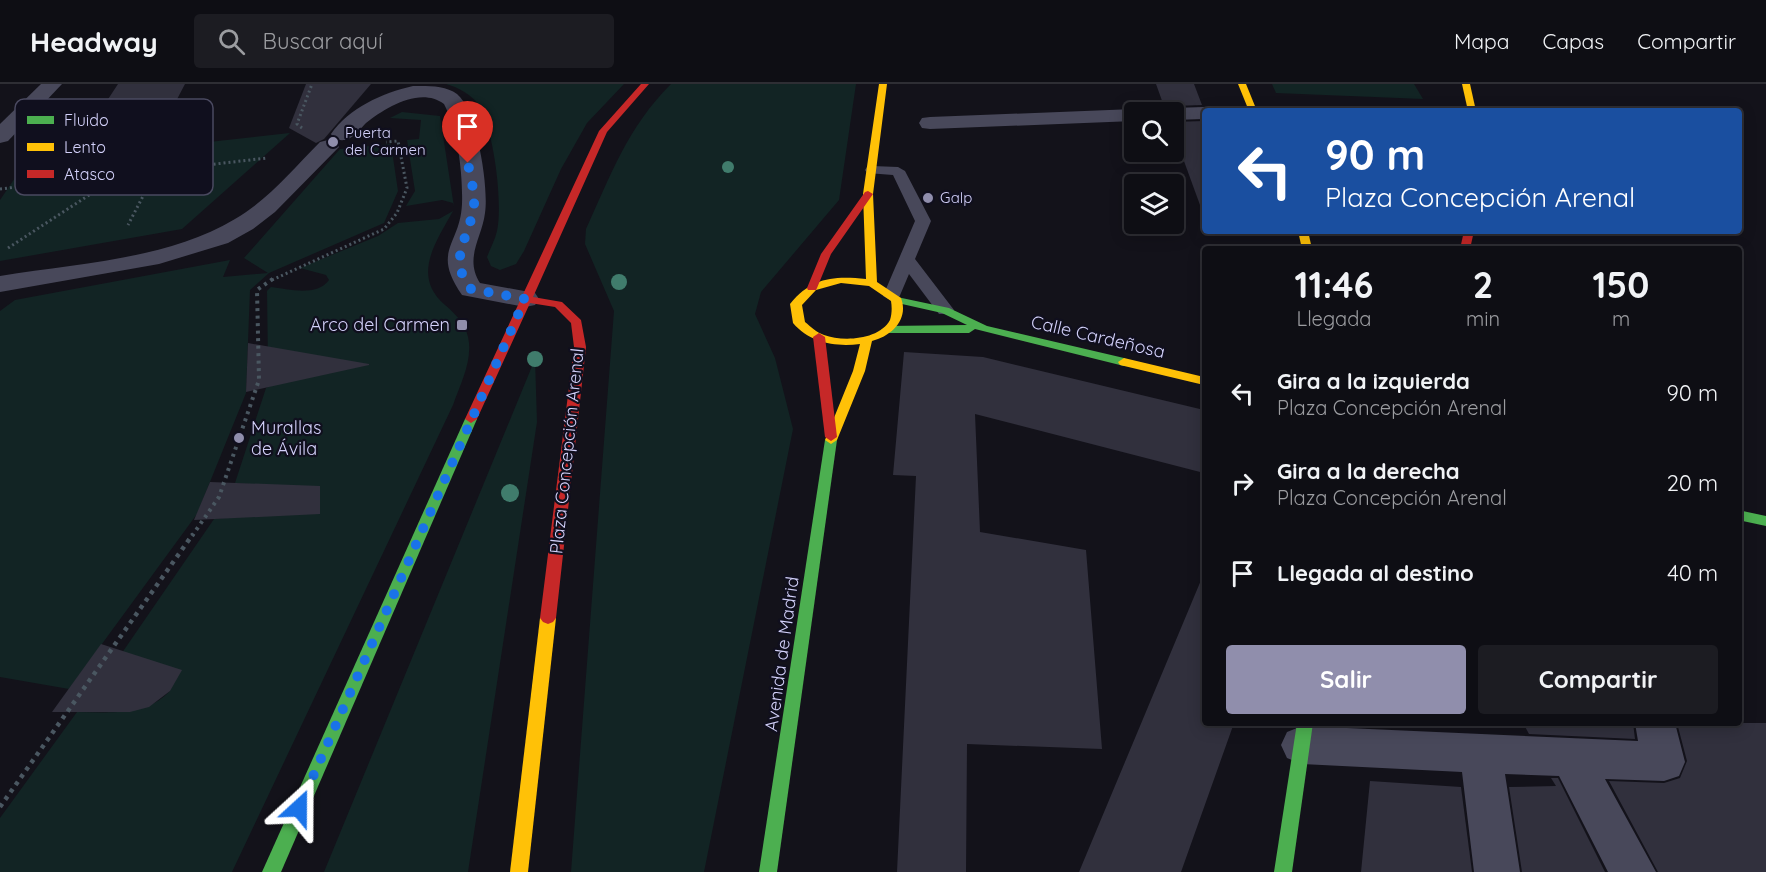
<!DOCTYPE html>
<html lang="es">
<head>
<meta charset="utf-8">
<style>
  body { margin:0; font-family:Quicksand,sans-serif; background:#1c1c22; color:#f1f3f6; height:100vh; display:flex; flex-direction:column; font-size:22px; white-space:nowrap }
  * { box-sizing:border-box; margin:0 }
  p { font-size:20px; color:#9b9ca0 }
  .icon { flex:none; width:33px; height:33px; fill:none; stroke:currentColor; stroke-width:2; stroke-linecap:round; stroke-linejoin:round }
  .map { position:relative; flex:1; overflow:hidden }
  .details { position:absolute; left:1202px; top:162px; width:540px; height:480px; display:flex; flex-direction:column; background:#0e0e14; border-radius:6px; box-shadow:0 3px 15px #0003,0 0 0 2px #2e2e34 }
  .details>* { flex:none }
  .banner { position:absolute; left:1202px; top:24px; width:540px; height:126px; border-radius:6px; box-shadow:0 3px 15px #0003,0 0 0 2px #2e2e34; background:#1a4fa0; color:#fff; overflow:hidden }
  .controls { position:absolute; left:1124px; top:18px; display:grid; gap:12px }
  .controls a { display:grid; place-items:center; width:60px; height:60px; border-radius:6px; background:#0e0e14; box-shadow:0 3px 15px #0003,0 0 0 2px #2e2e34; font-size:30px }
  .pin { position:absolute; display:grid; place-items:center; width:51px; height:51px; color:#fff; margin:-62px -26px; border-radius:50% 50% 50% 0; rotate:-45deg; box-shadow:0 0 6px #0007 }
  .pin .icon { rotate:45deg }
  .me { position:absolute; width:66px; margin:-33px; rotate:24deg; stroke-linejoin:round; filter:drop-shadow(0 0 4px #0008) }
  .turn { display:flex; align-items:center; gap:21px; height:126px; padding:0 24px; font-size:27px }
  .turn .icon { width:78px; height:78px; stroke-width:2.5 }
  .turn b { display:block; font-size:42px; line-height:51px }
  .eta { display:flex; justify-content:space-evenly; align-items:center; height:102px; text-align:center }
  .eta b { font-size:36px; font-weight:800; line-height:42px }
  .button { display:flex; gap:12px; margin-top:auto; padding:12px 24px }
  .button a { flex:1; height:69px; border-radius:6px; background:#908eac; color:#fff; font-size:24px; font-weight:800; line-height:69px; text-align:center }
  .button a+a { background:#1c1c22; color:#f1f3f6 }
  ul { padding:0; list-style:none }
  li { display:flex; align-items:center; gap:18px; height:90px; padding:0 24px }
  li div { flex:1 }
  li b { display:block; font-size:22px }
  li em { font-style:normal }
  header { display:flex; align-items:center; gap:36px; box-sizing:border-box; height:84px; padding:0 30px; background:#0e0e14; border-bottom:2px solid #2e2e34 }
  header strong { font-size:28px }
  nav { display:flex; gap:33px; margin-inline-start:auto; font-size:21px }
  .search { width:420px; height:54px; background:#1c1c22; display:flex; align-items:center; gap:15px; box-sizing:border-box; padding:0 21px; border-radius:6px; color:#9b9ca0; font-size:22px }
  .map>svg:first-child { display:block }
  .green { fill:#122424 }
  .building { fill:#31303d }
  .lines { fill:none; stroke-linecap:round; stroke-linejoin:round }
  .path-far2 { stroke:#4a5761; stroke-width:3; stroke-dasharray:2 3; stroke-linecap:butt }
  .path-far1 { stroke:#4a5761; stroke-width:4; stroke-dasharray:3 4.5; stroke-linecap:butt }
  .path { stroke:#4a5761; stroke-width:4.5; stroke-dasharray:4 5; stroke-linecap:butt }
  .lane { fill:#48485a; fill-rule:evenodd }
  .street { fill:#48485a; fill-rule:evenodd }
  .fast { fill:#4caf50; fill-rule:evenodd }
  .slow { fill:#ffc107; fill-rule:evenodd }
  .jam { fill:#c62828; fill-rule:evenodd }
  .tree { fill:#407c6c }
  .route { stroke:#1a73e8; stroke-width:10; stroke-dasharray:0 18 }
  .poi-dot { fill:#908eac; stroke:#100f1e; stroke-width:2 }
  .labels { text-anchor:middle; stroke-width:4.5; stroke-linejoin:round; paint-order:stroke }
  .far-poi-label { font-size:15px; fill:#d3d1fa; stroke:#100f1e; text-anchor:start }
  .poi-label { font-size:18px; fill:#d3d1fa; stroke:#100f1e; text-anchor:end }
  .street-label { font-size:18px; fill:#d3d1fa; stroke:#100f1e }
  .key { fill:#100f1e; stroke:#4a4960; stroke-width:1.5 }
  .key-label { font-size:16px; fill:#d3d1fa }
</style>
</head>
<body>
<header>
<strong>Headway</strong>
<div class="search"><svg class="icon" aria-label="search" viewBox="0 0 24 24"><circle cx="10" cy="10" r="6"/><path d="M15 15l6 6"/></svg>Buscar aquí</div>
<nav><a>Mapa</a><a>Capas</a><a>Compartir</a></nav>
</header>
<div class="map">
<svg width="1766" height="788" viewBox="0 0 1766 788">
  <rect width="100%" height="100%" fill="#13121a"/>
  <g class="green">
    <path d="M446,0H624L587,39L561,85L524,167L516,180L500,186L491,182L487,173C490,165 495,156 497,147C503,119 494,49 480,23C474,12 458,3 446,0Z"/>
    <path d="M671,0H856L839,116L761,208L755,230L775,274L793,345L704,788H571L614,227L585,160L586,145C611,91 627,44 671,0Z"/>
    <path d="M1272,0H1414L1423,15L1276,9Z"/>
    <path d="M402,28L440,32L454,123L453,119L442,116L406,122L415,107L407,56L419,55L421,36L390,34Z"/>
    <path d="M290,49L182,145L0,177V116L17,91L75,85L84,72Z"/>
    <path d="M391,60L398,107L384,139L269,189L250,206L246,309L197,430L69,605L0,593V227L15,216L230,176L223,193L268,189L244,174L340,65Z"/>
    <path d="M453,127C436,158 411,192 445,221C457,231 468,243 469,259C471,280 460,301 453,321L232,788H0V734L77,628C110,628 145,633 170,607L115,579L214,435L272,430L289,403L235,399L266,304L329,276L316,271L268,281L267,207L271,203C288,205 317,213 329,196L326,191L300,184L378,152L398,139L439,135Z"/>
    <path d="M535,275L537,338L468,788H324Z"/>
  </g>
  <g class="building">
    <path d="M118,0H185L151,65L84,72L91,60L78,61Z"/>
    <path d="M306,0H371L324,55L316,59L289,44Z"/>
    <path d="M1156,0H1194L1202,21L1173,22L1165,25Z"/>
    <path d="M1204,37V120L1200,121L1173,47V38Z"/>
    <path d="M248,259L369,280V281L246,308Z"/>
    <path d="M904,268L983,273L1204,326V389L975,330L980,448L1086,466L1102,665L967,660L966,788H897L916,392L893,391Z"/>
    <path d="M210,398L320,402V430L194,436Z"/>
    <path d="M1204,489V639H1234L1181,788H1079Z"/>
    <path d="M101,560L182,586L170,607L149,623L130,628H52Z"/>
    <path d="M1523,639H1633L1635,655L1529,650Z"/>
    <path d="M1677,639H1766V788H1658L1609,697L1664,699L1680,694L1687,677Z"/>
    <path d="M1551,694H1558L1605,788H1522L1509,703L1556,702Z"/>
    <path d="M1370,697L1461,703L1472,788H1361Z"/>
  </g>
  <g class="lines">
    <g class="path-far2">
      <path d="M302,44L297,40L312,0"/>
      <path d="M0,105L267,74"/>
      <path d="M8,164L161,64L166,68L128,141"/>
      <path d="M272,196L384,145L397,129L407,104L398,57L386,58"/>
    </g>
    <path class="path-far1" d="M192,452L219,413L259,296L257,206L274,194"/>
    <path class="path" d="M0,723L193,450"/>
    <path class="lane" d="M872,82L898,83L905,87L931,137L915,175L954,226L951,230H939L909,190L898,216L892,217L883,212L915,137L893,91L867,89L865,86L867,83Z"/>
    <g class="street">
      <path d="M41,0H62L8,57L0,59V40Z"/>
      <path d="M413,2C427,2 445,1 457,10C477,26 489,104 485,129C482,154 464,174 480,199L535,209L539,215L535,221L525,223L462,211C431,166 460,162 462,120C463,90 458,47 444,20C420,2 385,24 366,39C361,44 355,52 348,55C343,57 339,56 334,55L331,50C349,24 382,9 413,2Z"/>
      <path d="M1204,23L1213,27H1204V35L1173,36V28H1163L1173,24Z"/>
      <path d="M1134,25L1143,28H1134V37L930,45L922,44L919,39L922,34L930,33Z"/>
      <path d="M328,56L336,58L339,63L275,128L253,145L228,159L159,180L0,208V192C78,179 166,176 235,135C268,116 293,85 320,58Z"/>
      <path d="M1635,639H1675L1685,678L1679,692L1664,697L1605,695L1656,788H1608L1559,692L1505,690L1520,788H1474L1462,688L1302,680L1287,674L1281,661L1287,648L1302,642L1638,657Z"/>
    </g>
    <g class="fast">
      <path d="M897,213L949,224L987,242L1124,274L1130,278L1124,282L975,245L969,249H883L881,246L887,242L967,241L942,229L893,218V214Z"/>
      <path d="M471,331L477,335L281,788H262L465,335Z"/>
      <path d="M831,352L837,356L777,788H759L825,356Z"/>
      <path d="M1738,426L1766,432V442L1738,436Z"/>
      <path d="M1297,639H1313L1292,788H1274Z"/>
    </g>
    <g class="slow">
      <path d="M879,0H887L873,110L877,198L901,214C909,235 892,252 872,257L865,287L837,356L831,360L825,356L853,287L860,260C835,263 810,259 793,239L790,220C812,193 834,192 866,195L863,110ZM841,199L869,202L891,217C892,223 892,230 890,236C879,256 843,258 824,251C816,248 811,243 805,238L802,221L816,206Z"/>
      <path d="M1238,0H1246L1257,27H1249Z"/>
      <path d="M1462,0H1470L1476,27H1468Z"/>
      <path d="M1298,147H1308L1312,165H1302Z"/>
      <path d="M1124,274L1204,293V301L1120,281L1118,278Z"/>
      <path d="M548,528L553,530L556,534L528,788H510L540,534L543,530Z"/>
    </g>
    <g class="jam">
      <path d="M641,0H649L607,48L533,213L562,218L581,236L586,263L556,534L553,538L548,540L543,538L540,534L574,263L571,239L555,223L530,219L477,335L471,339L465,335L599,47Z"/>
      <path d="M868,107L873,110L831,170L817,204L816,206H808L807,204L821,170L865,108Z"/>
      <path d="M1464,147H1474L1470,165H1460Z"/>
      <path d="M819,249L825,253L837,353L831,357L825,353L813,253Z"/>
    </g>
  </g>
  <g class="tree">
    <circle cx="728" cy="83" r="6"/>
    <circle cx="619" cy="198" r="8"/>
    <circle cx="535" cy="275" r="8"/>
    <circle cx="510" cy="409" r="9"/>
  </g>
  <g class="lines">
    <path class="route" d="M299,724L525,215L471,205C446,174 470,154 474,121C475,108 470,92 468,79"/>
  </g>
  <g class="poi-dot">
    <circle cx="333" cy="58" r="6"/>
    <circle cx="928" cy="114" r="6"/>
    <rect x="456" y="235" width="12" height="12" rx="3"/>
    <circle cx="239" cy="354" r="6"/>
  </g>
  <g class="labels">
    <g class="far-poi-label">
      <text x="345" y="54">Puerta<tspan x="345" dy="17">del Carmen</tspan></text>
      <text x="940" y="119">Galp</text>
    </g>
    <g class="poi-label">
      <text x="450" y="247">Arco del Carmen</text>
      <text x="251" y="350" text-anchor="start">Murallas<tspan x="251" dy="21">de Ávila</tspan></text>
    </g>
    <g class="street-label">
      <text transform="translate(1098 253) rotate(13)" y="6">Calle Cardeñosa</text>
      <text transform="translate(567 367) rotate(-84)" y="6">Plaza Concepción Arenal</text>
      <text transform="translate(782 570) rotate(-82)" y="6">Avenida de Madrid</text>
    </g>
  </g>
  <rect x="15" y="15" width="198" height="96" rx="9" class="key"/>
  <rect x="27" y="32" width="27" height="8" fill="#4caf50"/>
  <rect x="27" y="59" width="27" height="8" fill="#ffc107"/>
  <rect x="27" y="86" width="27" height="8" fill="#c62828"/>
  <g class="key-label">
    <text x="64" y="42">Fluido</text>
    <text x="64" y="69">Lento</text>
    <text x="64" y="96">Atasco</text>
  </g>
</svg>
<div class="controls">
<a><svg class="icon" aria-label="search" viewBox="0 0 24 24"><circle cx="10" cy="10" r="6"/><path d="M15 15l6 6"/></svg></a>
<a><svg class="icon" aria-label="layers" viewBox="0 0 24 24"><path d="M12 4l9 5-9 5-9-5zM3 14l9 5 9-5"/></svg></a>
</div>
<div class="pin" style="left:468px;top:79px;background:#d93025"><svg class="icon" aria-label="arrive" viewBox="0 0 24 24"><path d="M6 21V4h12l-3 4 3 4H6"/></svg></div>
<svg class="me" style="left:299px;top:724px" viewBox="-20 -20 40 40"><path d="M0-17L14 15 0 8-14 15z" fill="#1a73e8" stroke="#fff" stroke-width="4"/></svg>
<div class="banner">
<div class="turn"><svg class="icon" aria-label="left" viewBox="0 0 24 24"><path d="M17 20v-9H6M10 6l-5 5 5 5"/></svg><div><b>90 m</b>Plaza Concepción Arenal</div></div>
</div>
<section class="details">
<div class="eta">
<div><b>11:46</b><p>Llegada</p></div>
<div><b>2</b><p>min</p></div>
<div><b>150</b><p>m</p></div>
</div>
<ul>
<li><svg class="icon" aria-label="left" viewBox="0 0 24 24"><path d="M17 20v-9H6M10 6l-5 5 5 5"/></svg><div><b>Gira a la izquierda</b><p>Plaza Concepción Arenal</p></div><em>90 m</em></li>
<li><svg class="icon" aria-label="right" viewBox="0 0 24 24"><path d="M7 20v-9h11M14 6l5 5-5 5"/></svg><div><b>Gira a la derecha</b><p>Plaza Concepción Arenal</p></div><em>20 m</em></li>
<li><svg class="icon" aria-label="arrive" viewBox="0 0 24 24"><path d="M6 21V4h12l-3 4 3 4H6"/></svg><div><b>Llegada al destino</b></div><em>40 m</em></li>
</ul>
<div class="button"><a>Salir</a><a>Compartir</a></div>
</section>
</div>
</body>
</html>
